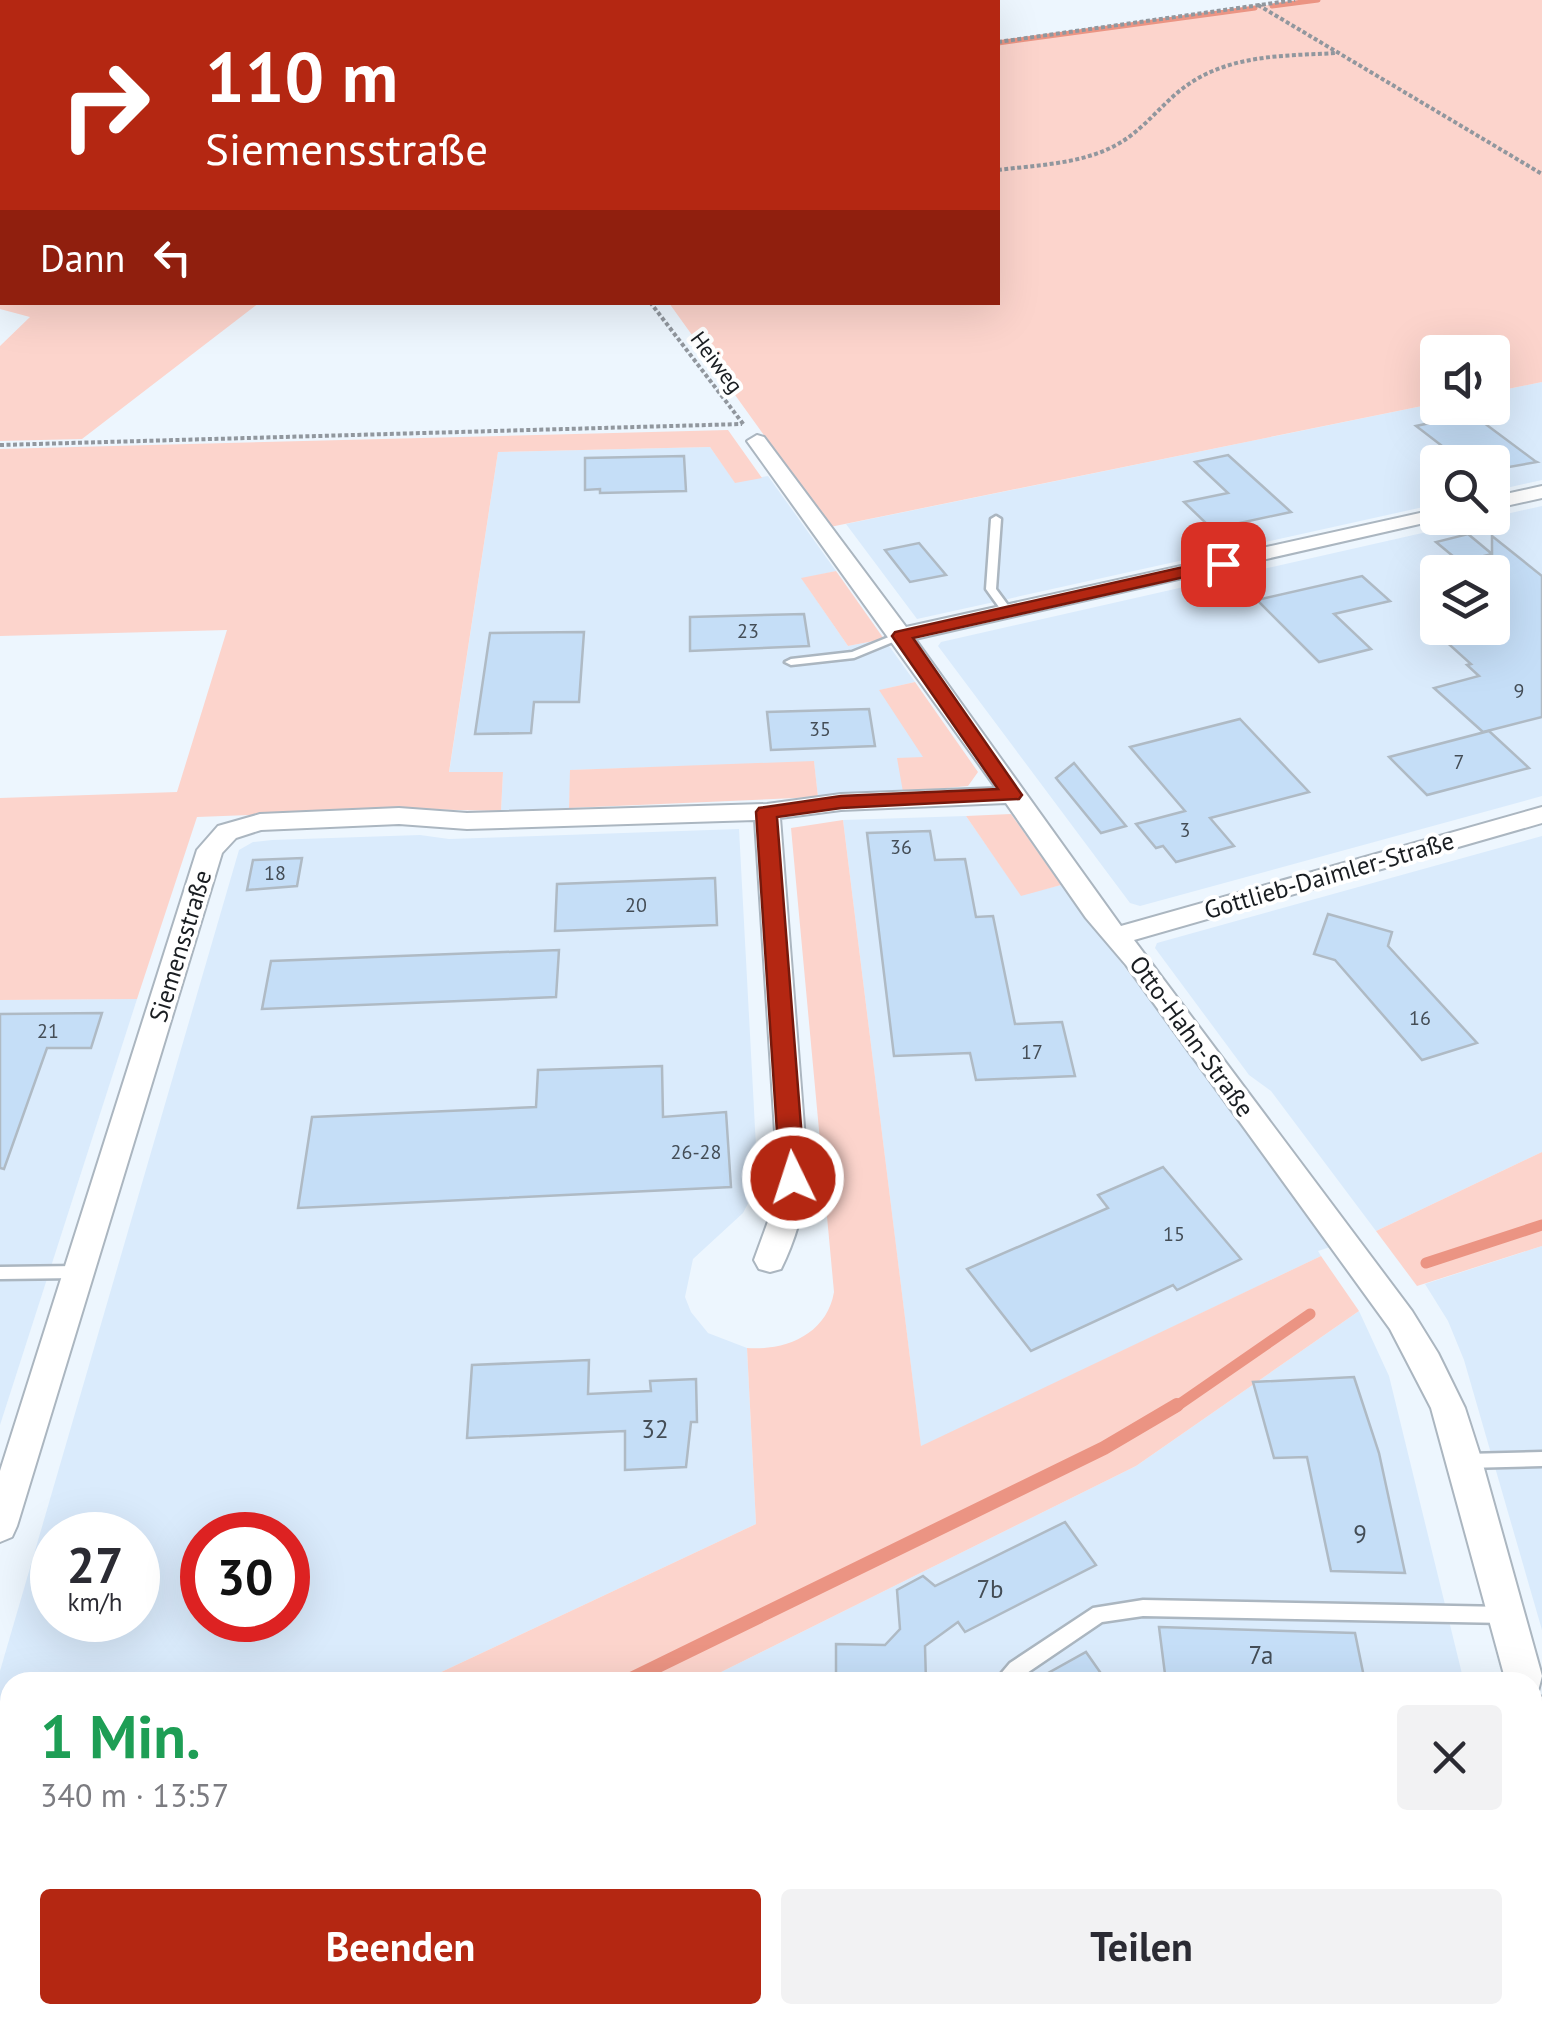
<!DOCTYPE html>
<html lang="de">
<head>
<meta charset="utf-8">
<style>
  body { margin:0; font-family:"PT Sans",sans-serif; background:#f2f2f3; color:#2b2b33; height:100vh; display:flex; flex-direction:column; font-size:38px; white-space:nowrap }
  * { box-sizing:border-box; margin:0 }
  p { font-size:32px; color:#7c7c81 }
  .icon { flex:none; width:55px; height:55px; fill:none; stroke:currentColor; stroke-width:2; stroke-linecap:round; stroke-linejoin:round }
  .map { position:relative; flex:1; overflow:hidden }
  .sheet { position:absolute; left:0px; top:1672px; width:1542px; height:352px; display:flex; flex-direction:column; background:#fff; border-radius:30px 30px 0 0; box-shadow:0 10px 40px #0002 }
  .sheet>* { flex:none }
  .guide { position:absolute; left:0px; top:0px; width:1000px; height:305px; box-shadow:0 10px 40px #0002; background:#b42712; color:#fff; overflow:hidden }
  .fabs { position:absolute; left:1420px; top:335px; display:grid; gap:20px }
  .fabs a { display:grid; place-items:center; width:90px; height:90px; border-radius:10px; background:#fff; box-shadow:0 10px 40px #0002; font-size:50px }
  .speed { position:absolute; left:30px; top:1512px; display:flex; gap:20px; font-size:50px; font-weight:700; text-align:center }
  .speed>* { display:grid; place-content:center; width:130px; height:130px; border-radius:50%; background:#fff; box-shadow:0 10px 40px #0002; line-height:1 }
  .speed small { font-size:25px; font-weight:400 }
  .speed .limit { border:15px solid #d22; background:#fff; color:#111 }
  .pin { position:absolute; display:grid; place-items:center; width:85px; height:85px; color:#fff; margin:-42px; border-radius:20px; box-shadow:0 5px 15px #0006 }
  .me { position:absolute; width:110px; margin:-55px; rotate:356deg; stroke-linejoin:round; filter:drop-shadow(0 0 8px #0008) }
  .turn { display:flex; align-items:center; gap:35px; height:210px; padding:0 40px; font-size:45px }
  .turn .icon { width:130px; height:130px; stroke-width:2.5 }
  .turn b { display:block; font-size:70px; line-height:85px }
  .then { display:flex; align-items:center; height:95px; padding:0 40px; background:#0003; gap:20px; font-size:38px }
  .round { display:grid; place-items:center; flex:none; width:105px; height:105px; border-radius:10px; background:#f2f2f3 }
  .overview { display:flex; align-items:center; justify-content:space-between; height:170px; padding:0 40px }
  h1 { font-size:60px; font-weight:700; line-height:75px; color:#1e9e55 }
  .primary-button { display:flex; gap:20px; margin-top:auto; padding:20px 40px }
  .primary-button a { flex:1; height:115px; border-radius:10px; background:#b42712; color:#fff; font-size:40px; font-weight:700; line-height:115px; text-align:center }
  .primary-button a+a { background:#f2f2f3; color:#2b2b33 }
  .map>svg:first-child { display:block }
  .built { fill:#daebfc; fill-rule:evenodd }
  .green { fill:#fcd4cc }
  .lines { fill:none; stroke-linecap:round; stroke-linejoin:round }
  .stream-far2 { stroke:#eb9483; stroke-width:5 }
  .stream-far1 { stroke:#eb9483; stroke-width:11 }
  .stream { stroke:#eb9483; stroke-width:14 }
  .building { fill:#c5def7; stroke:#afbac4; stroke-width:2.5 }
  .service-casing { stroke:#abb6c0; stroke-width:5 }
  .minor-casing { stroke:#abb6c0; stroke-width:4 }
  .path { stroke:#91979e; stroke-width:4; stroke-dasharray:4 2.5; stroke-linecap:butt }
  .service { fill:#fff; fill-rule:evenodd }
  .minor { fill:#fff; fill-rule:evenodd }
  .route { fill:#b42712; stroke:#75190c; stroke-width:2.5 }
  .labels { text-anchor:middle; stroke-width:8; stroke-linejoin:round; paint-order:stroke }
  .number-label { font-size:20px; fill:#444d56 }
  .far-street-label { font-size:22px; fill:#191d21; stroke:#fff }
  .street-label { font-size:25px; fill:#191d21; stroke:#fff }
  .near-number-label { font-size:25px; fill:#444d56 }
</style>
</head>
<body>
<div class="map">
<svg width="1542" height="2024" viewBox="0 0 1542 2024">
  <rect width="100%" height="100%" fill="#edf6fe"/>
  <g class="built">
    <path d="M1542,382V480L1493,491L1492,462H1438L1437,504L917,619L846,524L1437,403L1438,408H1492L1493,392Z"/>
    <path d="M710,447L735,482L768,476L836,571L802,579L848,646L884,639L915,682L880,690L924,757L903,792L818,797L814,762L571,770L569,808L501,811L503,772L449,773L498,452Z"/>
    <path d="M1542,506V796L1140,906L1130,903L938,646L941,642ZM1438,572H1492V628H1438Z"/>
    <path d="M966,816L1021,895L1061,885L1154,1005L1330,1247L1318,1251L1321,1256L921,1447L843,820Z"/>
    <path d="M739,829L758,1184L743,1213L693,1259L685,1297L691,1312L708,1333L747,1348L756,1524L420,1682H10V1876L0,1881V1671L239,850L253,842L272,840L420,835L449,839ZM52,1535H138V1620H52ZM202,1535H288V1620H202Z"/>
    <path d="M1542,836V1152L1376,1231L1271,1091L1249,1075L1155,948L1157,943Z"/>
    <path d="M137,999L0,1425V1000Z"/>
    <path d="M1542,1246V1630L1464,1360L1448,1321L1425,1284Z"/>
    <path d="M1359,1311L1389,1376L1464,1682H701L1136,1466Z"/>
    <path d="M1533,2005L1535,2024H948L942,2015H1532Z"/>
    <path d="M174,2015H856L861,2024H156Z"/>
  </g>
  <g class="green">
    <path d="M1306,0H1542V382L1493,392L1492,352H1438L1437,403L830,527L669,303L998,302V40Z"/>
    <path d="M2,177V302L259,303L82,439L0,441V346L30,317L0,309Z"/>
    <path d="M728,430L762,478L735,483L710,447L498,452L449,772H503L501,811L415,809L197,817L137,999L0,1000V798L177,792L227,630L0,636V449Z"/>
    <path d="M836,571L884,639L848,646L801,578Z"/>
    <path d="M915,682L978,772L968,786L903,792L897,758L923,757L879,690Z"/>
    <path d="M814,761L818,797L569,808L570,770Z"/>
    <path d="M1011,814L1061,885L1021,896L966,816Z"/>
    <path d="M843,820L921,1446L1321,1256L1359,1311L1136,1466L701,1682H420L756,1524L747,1348C786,1351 827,1334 834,1292L791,828Z"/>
    <path d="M1542,1152V1246L1417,1286L1376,1231Z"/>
    <path d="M10,1876V2015H174L156,2024H0V1881Z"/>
  </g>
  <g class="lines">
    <g class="stream-far2">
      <path d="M1272,6L1318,0"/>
      <path d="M998,43L1255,8"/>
    </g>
    <g class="stream-far1">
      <path d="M1426,1263L1542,1225"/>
      <path d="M1174,1408L1310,1314"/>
    </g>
    <g class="stream">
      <path d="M625,1682L1104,1448L1177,1405"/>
      <path d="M0,1980L10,1975"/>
      <path d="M897,2015L902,2024"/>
    </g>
  </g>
  <g class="building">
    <path d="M1472,414L1535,461L1537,462L1492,470V462H1463L1416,426Z"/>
    <path d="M1228,455L1291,512L1212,529L1184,502L1228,493L1195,462Z"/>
    <path d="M684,456L686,491L600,493V489L585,490V458Z"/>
    <path d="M1468,534L1492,554L1460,562L1436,542Z"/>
    <path d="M1492,536L1542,576V717L1483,732L1434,688L1479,676L1467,665L1471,664L1431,628H1492Z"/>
    <path d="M919,543L946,575L910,582L885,550Z"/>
    <path d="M1362,576L1390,601L1334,614L1371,649L1319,662L1257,600Z"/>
    <path d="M804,614L809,646L690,651V617Z"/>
    <path d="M584,632L579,702H534L531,733L475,734L490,633Z"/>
    <path d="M869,709L875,746L771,750L767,712Z"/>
    <path d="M1240,719L1309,792L1210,818L1234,846L1176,862L1163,846L1156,848L1136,824L1185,811L1130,747Z"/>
    <path d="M1489,731L1529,768L1427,795L1389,757Z"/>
    <path d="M1074,763L1126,826L1101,833L1056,778Z"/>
    <path d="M930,831L935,860L965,859L976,917L993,916L1015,1024L1062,1022L1075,1076L976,1080L970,1053L894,1056L867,833Z"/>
    <path d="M302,858L297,886L247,890L253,860Z"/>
    <path d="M715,878L717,925L555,931L557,884Z"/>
    <path d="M1328,914L1392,932L1388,946L1477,1043L1422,1060L1335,960L1314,954Z"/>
    <path d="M559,950L556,997L262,1009L271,961Z"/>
    <path d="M102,1013L91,1048H47L4,1169L0,1168V1014Z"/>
    <path d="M662,1066L663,1117L726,1112L731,1187L298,1208L312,1117L536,1107L538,1070Z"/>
    <path d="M1163,1167L1241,1259L1177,1290L1173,1285L1031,1351L967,1269L1108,1208L1098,1195Z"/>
    <path d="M589,1360L588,1394L651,1391L650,1381L696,1379L697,1422H691L686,1467L625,1470V1431L467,1438L472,1365Z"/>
    <path d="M1354,1377L1379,1453L1405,1573L1331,1571L1307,1457L1274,1458L1253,1382Z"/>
    <path d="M1065,1522L1096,1565L965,1632L958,1622L925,1646L926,1682H836V1644L885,1645L900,1629L897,1590L923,1576L935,1586Z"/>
    <path d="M1159,1627L1355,1633L1365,1682H1166Z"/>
    <path d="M1086,1652L1107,1682H1032Z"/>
  </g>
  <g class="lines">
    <g class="service-casing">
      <g id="service">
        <path d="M996,516L1001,519L996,589L1013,612L1008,615L1004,614L986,589L991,519Z"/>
        <path d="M901,632L907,635L905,637L854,658L791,665L785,662L791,659L852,652Z"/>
        <path d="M78,1266L84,1268L86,1272L84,1276L78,1278L0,1279V1267Z"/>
        <path d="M1542,1452V1466L1466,1468L1460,1466L1457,1461L1460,1456L1466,1454Z"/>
        <path d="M1143,1600L1506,1607L1512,1609L1515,1615L1512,1621L1506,1623L1143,1616L1102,1622L1024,1675L1017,1682H997L999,1676L1010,1663L1093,1608Z"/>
        <path d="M1532,1859L1542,1863V1884L1532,1880Z"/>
      </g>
    </g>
    <g class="minor-casing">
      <g id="minor">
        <path d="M757,435L764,437L906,627L1438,509V518H1446L915,639L1121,926L1542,807V823L1134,940L1412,1311L1438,1353L1465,1408L1482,1461L1542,1676L1537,1695L1542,1697V1767L1532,1763V1682H1506L1431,1408L1390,1329L1126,965L1086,918L1006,803L841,810L780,818L808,1178C804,1209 795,1241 781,1269L770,1272L759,1269L754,1260L774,1205L778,1178L755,820L467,829L399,824L261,830L236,838L222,853L17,1526L12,1537L0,1542V1471L197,850L218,826L260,814L399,808L467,813L767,804L841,794L996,788L747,441Z"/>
        <path d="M1542,486V498L1492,509V497Z"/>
      </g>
    </g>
    <g class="path">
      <path d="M248,2L314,0"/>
      <path d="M1258,5L1542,174"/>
      <path d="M998,42L1295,0"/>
      <path d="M998,170C1037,165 1083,164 1118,144C1143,130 1160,106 1182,89C1227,54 1283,56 1337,53"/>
      <path d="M650,302L744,425"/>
      <path d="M0,445L742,424"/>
    </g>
    <use href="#service" class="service"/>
    <use href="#minor" class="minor"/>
  </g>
  <path class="route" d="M1223,558L1231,564L1229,567L913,638L1022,795L1019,799L841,808L777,817L805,1178L802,1185H784L780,1178L756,812L759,808L841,796L998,789L892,636L895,632Z"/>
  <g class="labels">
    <g class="number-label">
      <text x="748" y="638">23</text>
      <text x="1519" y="698">9</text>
      <text x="820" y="736">35</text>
      <text x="1459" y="769">7</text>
      <text x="1185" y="837">3</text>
      <text x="901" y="854">36</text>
      <text x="275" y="880">18</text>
      <text x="636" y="912">20</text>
      <text x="1420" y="1025">16</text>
      <text x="48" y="1038">21</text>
      <text x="1032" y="1059">17</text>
      <text x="696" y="1159">26-28</text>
      <text x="1174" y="1241">15</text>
    </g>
    <g class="far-street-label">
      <text transform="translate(717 362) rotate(53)" y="8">Heiweg</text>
    </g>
    <g class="street-label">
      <text transform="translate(1329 875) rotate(-16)" y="9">Gottlieb-Daimler-Straße</text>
      <text transform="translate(180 946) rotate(-73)" y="9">Siemensstraße</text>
      <text transform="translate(1192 1036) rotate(54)" y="9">Otto-Hahn-Straße</text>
    </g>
    <g class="near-number-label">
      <text x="655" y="1438">32</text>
      <text x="1360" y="1543">9</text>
      <text x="990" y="1598">7b</text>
      <text x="1261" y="1664">7a</text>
    </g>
  </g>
</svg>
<div class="fabs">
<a><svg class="icon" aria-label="sound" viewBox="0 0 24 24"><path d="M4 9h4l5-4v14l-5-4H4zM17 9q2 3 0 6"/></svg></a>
<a><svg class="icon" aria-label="search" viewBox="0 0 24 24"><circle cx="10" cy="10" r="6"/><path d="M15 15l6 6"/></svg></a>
<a><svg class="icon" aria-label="layers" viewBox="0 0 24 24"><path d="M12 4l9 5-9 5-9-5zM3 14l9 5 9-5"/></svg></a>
</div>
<div class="speed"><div>27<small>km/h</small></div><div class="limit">30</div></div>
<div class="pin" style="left:1223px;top:564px;background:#d93025"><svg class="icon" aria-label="arrive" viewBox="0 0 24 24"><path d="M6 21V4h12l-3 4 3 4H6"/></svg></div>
<svg class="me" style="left:793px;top:1178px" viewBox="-20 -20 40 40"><circle r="17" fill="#b42712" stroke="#fff" stroke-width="3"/><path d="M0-11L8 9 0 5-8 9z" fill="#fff"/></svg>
<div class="guide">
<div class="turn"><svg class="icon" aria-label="right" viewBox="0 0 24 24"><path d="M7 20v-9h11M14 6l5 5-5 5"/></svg><div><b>110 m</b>Siemensstraße</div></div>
<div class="then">Dann<svg class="icon" aria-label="left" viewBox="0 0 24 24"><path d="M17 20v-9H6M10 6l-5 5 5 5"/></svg></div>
</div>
<section class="sheet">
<div class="overview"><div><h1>1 Min.</h1><p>340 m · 13:57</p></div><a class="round"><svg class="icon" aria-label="close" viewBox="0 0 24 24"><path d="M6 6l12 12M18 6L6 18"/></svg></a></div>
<div class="primary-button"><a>Beenden</a><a>Teilen</a></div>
</section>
</div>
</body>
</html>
